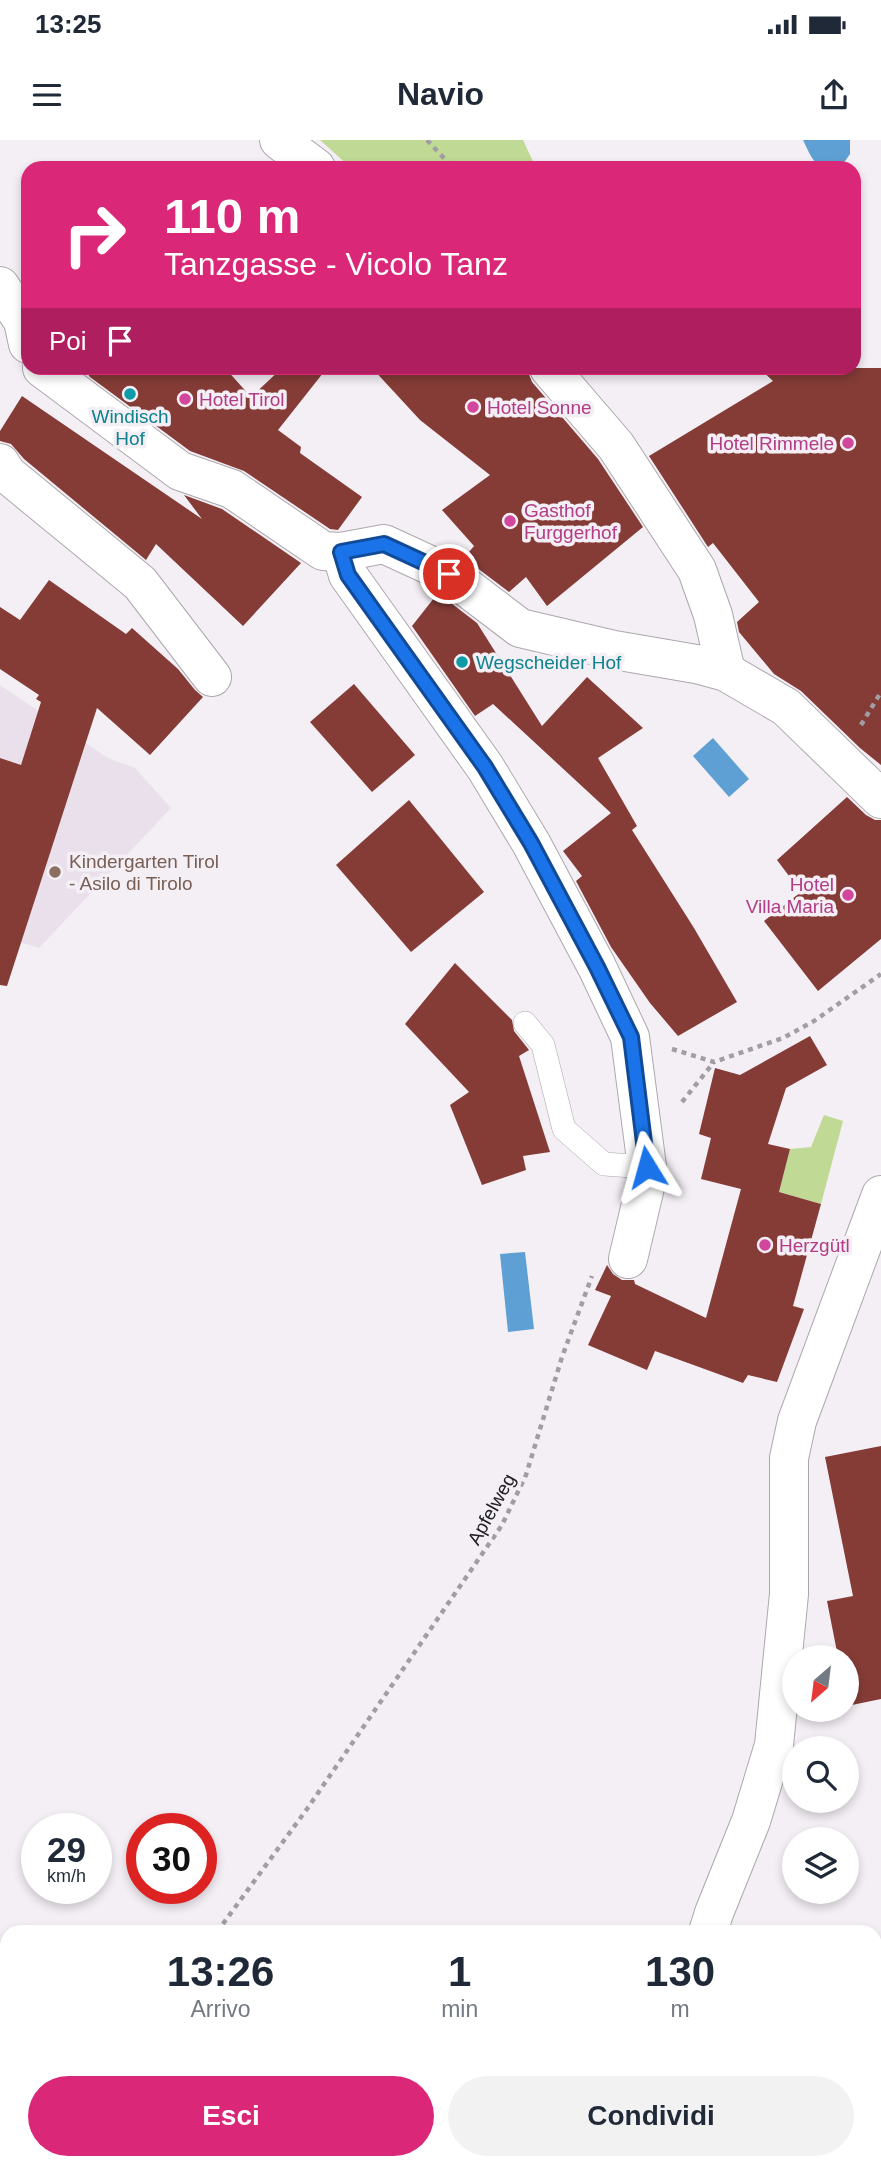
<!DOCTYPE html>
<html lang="it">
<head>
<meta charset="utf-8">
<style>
  body { margin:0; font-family:Arial,sans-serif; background:#f2f2f3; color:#1f2937; height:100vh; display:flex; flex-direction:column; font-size:26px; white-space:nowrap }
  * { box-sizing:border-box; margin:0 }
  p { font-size:23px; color:#747a83 }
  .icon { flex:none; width:38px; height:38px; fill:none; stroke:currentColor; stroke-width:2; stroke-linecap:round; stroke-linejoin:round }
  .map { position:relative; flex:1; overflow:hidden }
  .side { position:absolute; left:0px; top:1785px; width:882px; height:245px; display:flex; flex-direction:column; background:#fff; border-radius:21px 21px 0 0; box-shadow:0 4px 10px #0003 }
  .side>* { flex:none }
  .banner { position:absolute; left:21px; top:21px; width:840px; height:214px; border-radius:21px; box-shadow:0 4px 10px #0003; background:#db2777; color:#fff; overflow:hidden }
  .needle { width:46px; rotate:208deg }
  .tools { position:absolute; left:782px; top:1505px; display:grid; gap:14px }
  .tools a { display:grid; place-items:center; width:77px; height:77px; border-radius:50%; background:#fff; box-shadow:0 4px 10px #0003; font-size:35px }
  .speed { position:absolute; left:21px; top:1673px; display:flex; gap:14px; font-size:35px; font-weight:700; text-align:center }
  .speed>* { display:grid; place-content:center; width:91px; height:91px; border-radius:50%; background:#fff; box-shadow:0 4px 10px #0003; line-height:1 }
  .speed small { font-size:18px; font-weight:400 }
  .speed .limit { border:10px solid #d22; background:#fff; color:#111 }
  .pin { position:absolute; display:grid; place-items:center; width:60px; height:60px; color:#fff; margin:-30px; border:4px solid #fff; border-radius:50%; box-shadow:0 2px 7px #0007 }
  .me { position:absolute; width:77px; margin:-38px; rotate:352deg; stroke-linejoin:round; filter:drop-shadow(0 0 5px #0008) }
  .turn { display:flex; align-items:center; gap:24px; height:147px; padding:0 28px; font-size:32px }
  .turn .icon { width:91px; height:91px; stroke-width:2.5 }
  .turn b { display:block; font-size:49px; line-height:60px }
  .then { display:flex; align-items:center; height:66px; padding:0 28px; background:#0003; gap:14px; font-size:26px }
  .eta { display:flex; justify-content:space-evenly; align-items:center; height:119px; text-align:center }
  .eta b { font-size:42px; font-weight:800; line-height:49px }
  .button { display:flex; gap:14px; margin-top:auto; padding:14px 28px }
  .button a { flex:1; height:80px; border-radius:42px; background:#db2777; color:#fff; font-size:28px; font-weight:800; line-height:80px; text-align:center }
  .button a+a { background:#f2f2f3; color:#1f2937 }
  .status { display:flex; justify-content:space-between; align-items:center; height:49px; padding:0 35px; background:#fff; direction:ltr }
  .status svg { height:19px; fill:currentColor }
  header { display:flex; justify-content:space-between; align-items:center; height:91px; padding:0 28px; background:#fff; font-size:32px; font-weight:800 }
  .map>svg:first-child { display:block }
  .built { fill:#eae0ec }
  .green { fill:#c0da96 }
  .water { fill:#5ea0d3 }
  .building { fill:#853c37 }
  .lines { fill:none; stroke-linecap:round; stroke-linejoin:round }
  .lane-casing { stroke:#aca7ad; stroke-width:24 }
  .street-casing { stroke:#aca7ad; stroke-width:40 }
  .path { stroke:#a19da2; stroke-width:4.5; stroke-dasharray:5 5; stroke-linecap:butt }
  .lane { stroke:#fff; stroke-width:23 }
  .street { stroke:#fff; stroke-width:38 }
  .route-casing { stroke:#114b97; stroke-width:18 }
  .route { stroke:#1a73e8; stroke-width:12 }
  .culture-dot { fill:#0f9aa8; stroke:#f4eff5; stroke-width:2.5 }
  .hotel-dot { fill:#d1479c; stroke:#f4eff5; stroke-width:2.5 }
  .education-dot { fill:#8d6e63; stroke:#f4eff5; stroke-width:2.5 }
  .labels { text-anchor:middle; stroke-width:7; stroke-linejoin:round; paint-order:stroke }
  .hotel-label { font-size:19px; fill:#b23c85; stroke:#f4eff5; text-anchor:start }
  .culture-label { font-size:19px; fill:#0d838f; stroke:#f4eff5 }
  .education-label { font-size:19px; fill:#785e54; stroke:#f4eff5; text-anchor:start }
  .street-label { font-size:19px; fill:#212022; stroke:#f4eff5 }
</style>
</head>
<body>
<div class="status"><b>13:25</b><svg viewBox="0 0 49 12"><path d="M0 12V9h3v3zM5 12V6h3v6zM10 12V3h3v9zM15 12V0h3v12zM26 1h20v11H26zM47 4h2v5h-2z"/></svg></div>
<header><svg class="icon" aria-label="menu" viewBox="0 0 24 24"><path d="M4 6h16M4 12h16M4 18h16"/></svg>Navio<svg class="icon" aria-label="share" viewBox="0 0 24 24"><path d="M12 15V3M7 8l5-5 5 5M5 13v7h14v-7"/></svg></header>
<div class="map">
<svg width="881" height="2030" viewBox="0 0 881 2030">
  <rect width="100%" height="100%" fill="#f4eff5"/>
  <path class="built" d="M0,545L108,618L135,628L171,668L39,808L0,796Z"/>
  <g class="green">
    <path d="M320,0H523L536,28H351Z"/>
    <path d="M824,975L843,981L821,1064L779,1052L790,1009L811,1007Z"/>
  </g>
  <g class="water">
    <path d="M803,0H850V14L841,27C815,30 813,21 803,0Z"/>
    <path d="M713,598L749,639L729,657L693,616Z"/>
    <path d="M525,1112L534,1189L508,1192L500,1114Z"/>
  </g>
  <g class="building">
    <path d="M83,228H225L251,257L282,228H327L278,290L301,307L300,313L362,357L338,390L330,389L244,331L190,311L90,237Z"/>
    <path d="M372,228H522L528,232L532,242L598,319L643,387L547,466L526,437L509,452L464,418L474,406L442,370L490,335L420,280Z"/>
    <path d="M759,228H881V625L860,608L801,551L774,534L739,492L737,482L759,462L713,403L708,407L649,316L773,241Z"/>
    <path d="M22,256L202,379L184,355L222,369L301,423L243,486L156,404L146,420L24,319L11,304L0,301V291Z"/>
    <path d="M49,440L126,494L132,488L178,529L195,550L203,557L150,615L97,568L7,846L0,845V618L21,625L41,562L36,559L39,555L0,529V467L20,480Z"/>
    <path d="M438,453L477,483L542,586L587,537L643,588L598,618L637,686L632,690L694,788L737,862L678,896L650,863L611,807L576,741L582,736L563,711L611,673L493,564L475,576L412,486Z"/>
    <path d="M354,544L415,615L372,652L310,582Z"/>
    <path d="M847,657L866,675L875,680H881V799L818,851L764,781L801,752L777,720Z"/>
    <path d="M409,660L484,752L411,812L336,725Z"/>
    <path d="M455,823L512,880L514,891L529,910L519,916L550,1012L523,1016L526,1030L482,1045L450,965L469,952L405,884Z"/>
    <path d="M810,896L827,925L786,948L768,1004L790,1009L779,1052L821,1064L793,1166L804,1169L777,1242L748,1235L743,1243L655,1211L647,1230L588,1205L611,1156L595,1150L607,1125L613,1134L622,1140H634L635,1144L706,1178L741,1049L701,1039L711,998L699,994L715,928L740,935Z"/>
    <path d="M881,1306V1559L847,1566V1517H838L827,1461L853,1456L825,1317Z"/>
  </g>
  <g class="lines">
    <g class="lane-casing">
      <path id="lane" d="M525,883L543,905L564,989L604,1024L647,1027"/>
    </g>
    <g class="street-casing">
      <g id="street">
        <path d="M279,0L316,28"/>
        <path d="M0,146L23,181L28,204"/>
        <path d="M42,228L180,331L232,349L323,411L341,412L384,404L449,434L520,488L614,510L696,524L726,532L786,567L881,659"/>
        <path d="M549,228L616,306L697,430L713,475L726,532"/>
        <path d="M0,323L7,334L140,443L212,537"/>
        <path d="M341,412L348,435L485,627L531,703L597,827L630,897L647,1027L646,1043L628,1119"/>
        <path d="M708,1792L714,1773L751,1681L774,1605L789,1454V1318L797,1281L881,1055"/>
        <path d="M709,2023L711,2030"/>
      </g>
    </g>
    <g class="path">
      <path d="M427,0L453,28"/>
      <path d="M861,585L881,552"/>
      <path d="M672,909L714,922L783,898L814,881L881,834"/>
      <path d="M682,962L714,922"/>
      <path d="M217,1792L307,1669L502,1385L526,1335L562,1217L592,1136"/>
      <path d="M59,2030L65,2023"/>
    </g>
    <use href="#lane" class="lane"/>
    <use href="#street" class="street"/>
  </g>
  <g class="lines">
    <g class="route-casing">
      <path id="route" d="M449,434L384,404L341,412L348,435L485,627L531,703L597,827L631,897L647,1027"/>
    </g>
    <use href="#route" class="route"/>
  </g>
  <g class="culture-dot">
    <circle cx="130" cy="254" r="7"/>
    <circle cx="462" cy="522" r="7"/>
  </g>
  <g class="hotel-dot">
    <circle cx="185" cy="259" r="7"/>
    <circle cx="473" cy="267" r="7"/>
    <circle cx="848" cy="303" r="7"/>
    <circle cx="510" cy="381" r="7"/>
    <circle cx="848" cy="755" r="7"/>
    <circle cx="765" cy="1105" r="7"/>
  </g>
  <circle class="education-dot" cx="55" cy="732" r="7"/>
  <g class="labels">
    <g class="hotel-label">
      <text x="199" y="266">Hotel Tirol</text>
      <text x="487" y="274">Hotel Sonne</text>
      <text x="834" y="310" text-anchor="end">Hotel Rimmele</text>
      <text x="524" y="377">Gasthof<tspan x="524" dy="22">Furggerhof</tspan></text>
      <text x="834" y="751" text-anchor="end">Hotel<tspan x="834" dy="22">Villa Maria</tspan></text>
      <text x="779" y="1112">Herzgütl</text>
    </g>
    <g class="culture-label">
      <text x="130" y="283">Windisch<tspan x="130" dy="22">Hof</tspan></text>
      <text x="476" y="529" text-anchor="start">Wegscheider Hof</text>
    </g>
    <g class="education-label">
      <text x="69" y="728">Kindergarten Tirol<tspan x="69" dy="22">- Asilo di Tirolo</tspan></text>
    </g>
    <g class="street-label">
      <text transform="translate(491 1369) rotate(-61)" y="7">Apfelweg</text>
    </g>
  </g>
</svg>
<div class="tools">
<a><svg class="needle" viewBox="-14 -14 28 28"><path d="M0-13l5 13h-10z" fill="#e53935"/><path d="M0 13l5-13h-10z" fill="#747a83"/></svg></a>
<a><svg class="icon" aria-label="search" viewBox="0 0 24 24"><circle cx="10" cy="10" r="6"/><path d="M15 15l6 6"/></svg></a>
<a><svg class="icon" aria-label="layers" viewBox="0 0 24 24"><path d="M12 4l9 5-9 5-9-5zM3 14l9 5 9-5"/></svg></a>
</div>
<div class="speed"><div>29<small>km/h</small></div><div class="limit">30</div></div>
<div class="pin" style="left:449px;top:434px;background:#d93025"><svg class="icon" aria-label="arrive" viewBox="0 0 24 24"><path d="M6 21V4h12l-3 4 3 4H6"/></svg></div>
<svg class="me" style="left:647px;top:1027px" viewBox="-20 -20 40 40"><path d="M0-17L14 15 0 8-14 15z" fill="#1a73e8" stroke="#fff" stroke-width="4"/></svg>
<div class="banner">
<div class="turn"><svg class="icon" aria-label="right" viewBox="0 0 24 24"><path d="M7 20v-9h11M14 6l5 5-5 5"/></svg><div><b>110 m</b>Tanzgasse - Vicolo Tanz</div></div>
<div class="then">Poi<svg class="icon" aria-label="arrive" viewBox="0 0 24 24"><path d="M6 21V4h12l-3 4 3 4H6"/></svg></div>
</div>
<section class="side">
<div class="eta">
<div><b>13:26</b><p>Arrivo</p></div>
<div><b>1</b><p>min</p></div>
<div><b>130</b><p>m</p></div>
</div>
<div class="button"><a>Esci</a><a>Condividi</a></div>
</section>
</div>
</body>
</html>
